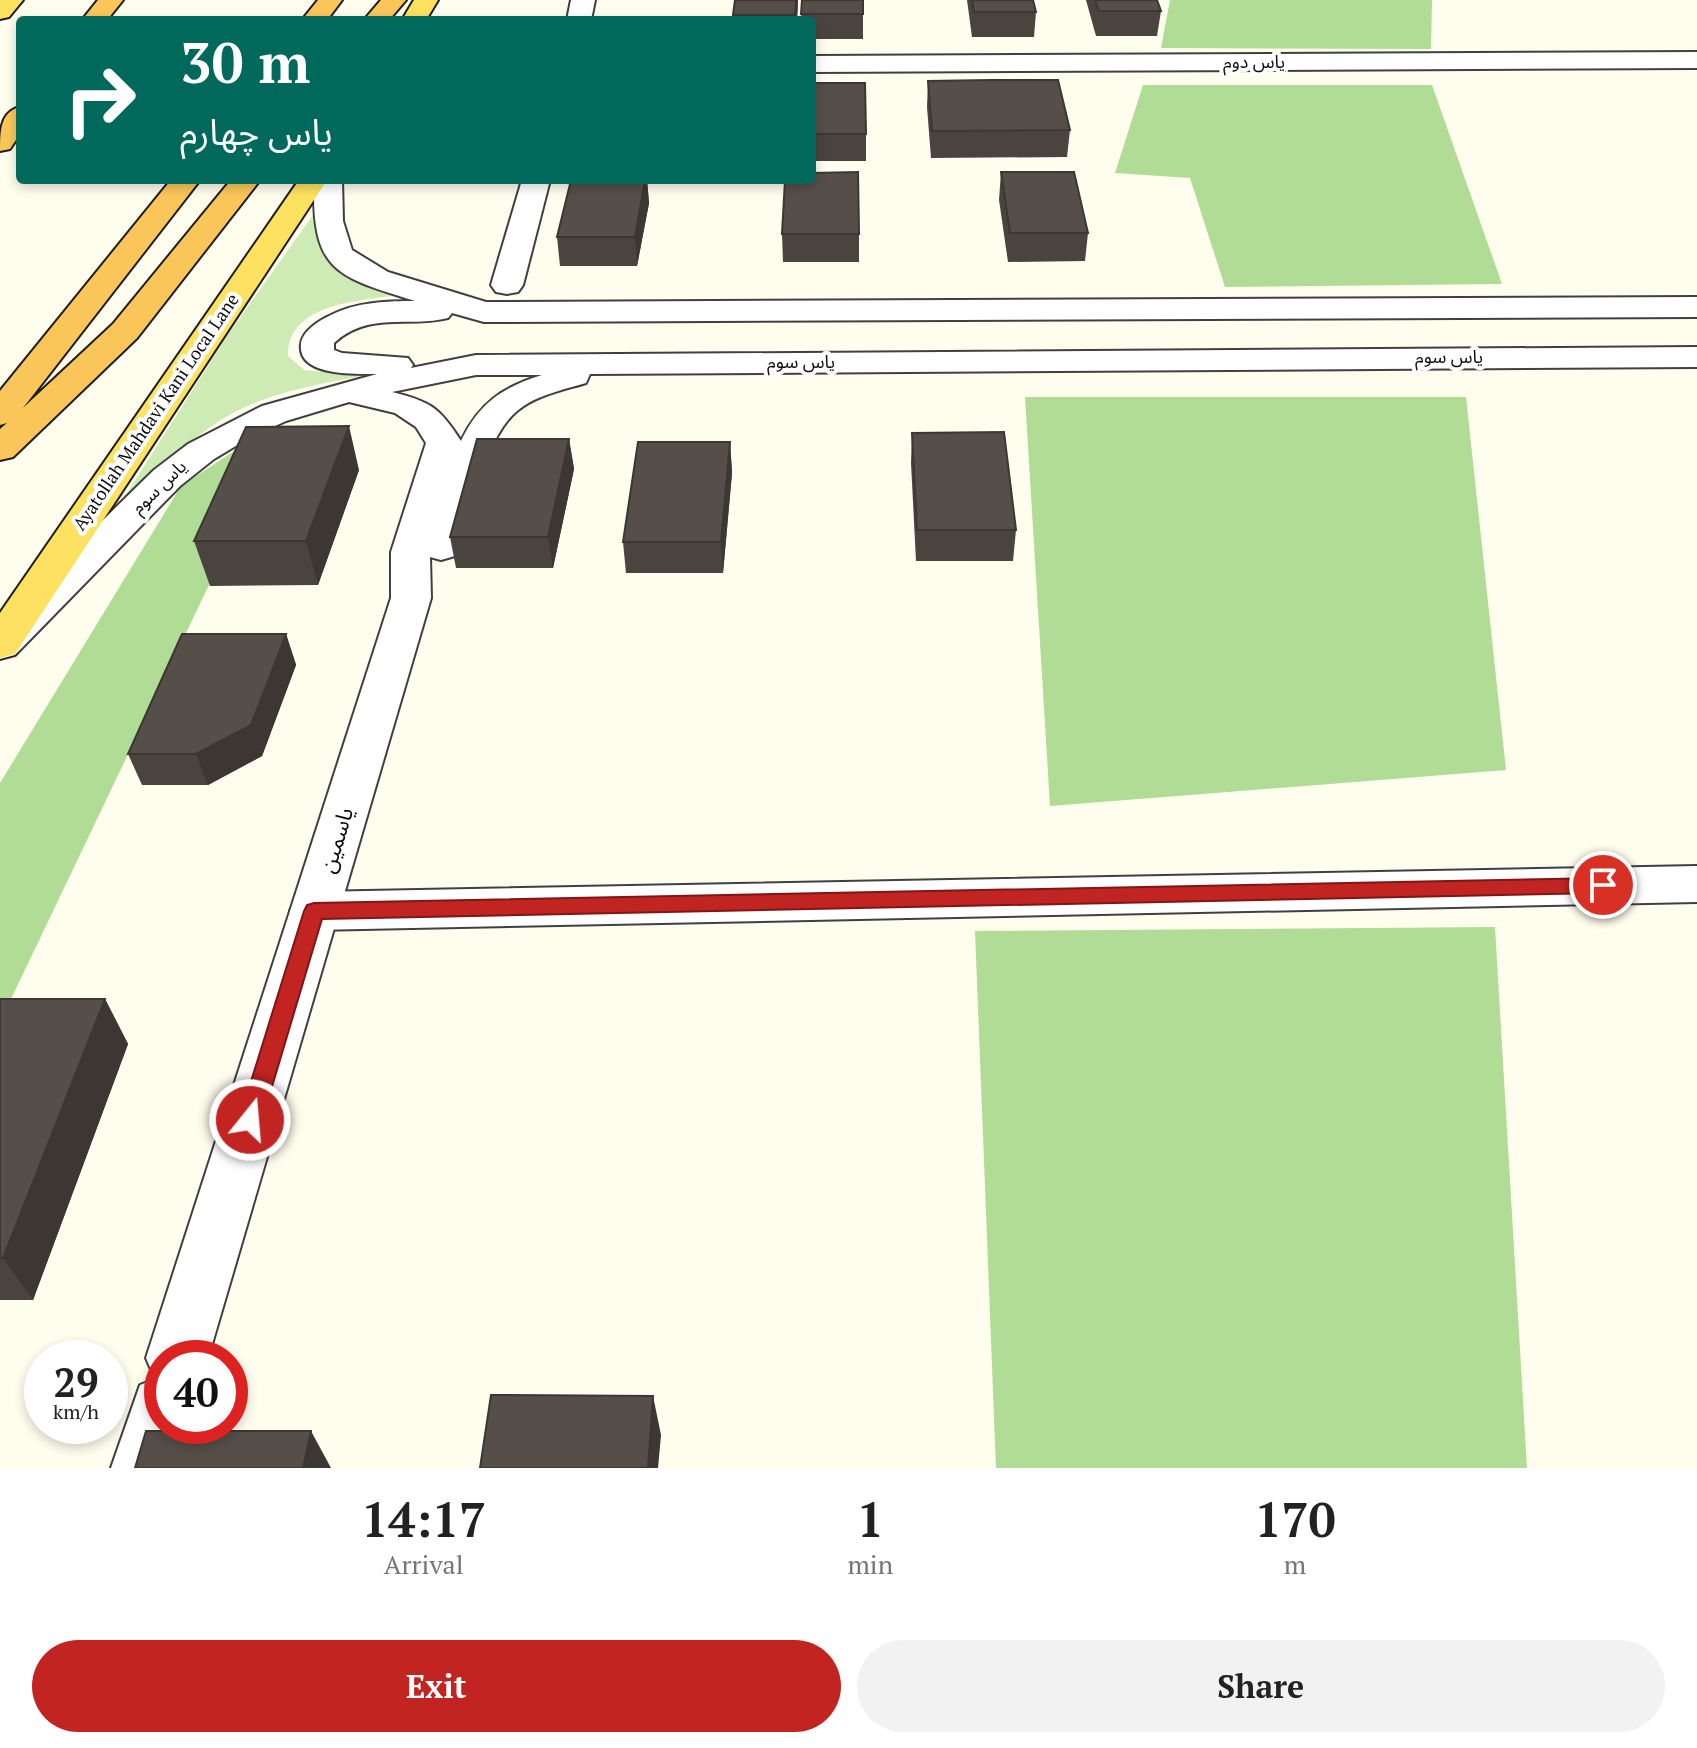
<!DOCTYPE html>
<html lang="en">
<head>
<meta charset="utf-8">
<style>
  body { margin:0; font-family:"PT Serif","Noto Sans Arabic",serif; background:#f2f2f2; color:#222; height:100vh; display:flex; flex-direction:column; font-size:30px; white-space:nowrap }
  * { box-sizing:border-box; margin:0 }
  p { font-size:26px; color:#767676 }
  .icon { flex:none; width:44px; height:44px; fill:none; stroke:currentColor; stroke-width:2; stroke-linecap:round; stroke-linejoin:round }
  .map { position:relative; height:1468px; overflow:hidden }
  .drawer { display:flex; flex-direction:column; background:#fff; flex:1 }
  .drawer>* { flex:none }
  .top-card { position:absolute; left:16px; top:16px; width:800px; height:168px; border-radius:8px; box-shadow:0 4px 12px #0003; background:#00695c; color:#fff; overflow:hidden }
  .speed { position:absolute; left:24px; top:1340px; display:flex; gap:16px; font-size:40px; font-weight:700; text-align:center }
  .speed>* { display:grid; place-content:center; width:104px; height:104px; border-radius:50%; background:#fff; box-shadow:0 4px 12px #0003; line-height:1 }
  .speed small { font-size:20px; font-weight:400 }
  .speed .limit { border:12px solid #d22; background:#fff; color:#111 }
  .pin { position:absolute; display:grid; place-items:center; width:68px; height:68px; color:#fff; margin:-34px; border:4px solid #fff; border-radius:50%; box-shadow:0 2px 8px #0007 }
  .me { position:absolute; width:88px; margin:-44px; rotate:17deg; stroke-linejoin:round; filter:drop-shadow(0 0 6px #0008) }
  .turn { display:flex; align-items:center; gap:28px; height:168px; padding:0 32px; font-size:36px }
  .turn .icon { width:104px; height:104px; stroke-width:2.5 }
  .turn b { display:block; font-size:56px; line-height:68px }
  .eta { display:flex; justify-content:space-evenly; align-items:center; height:136px; text-align:center }
  .eta b { font-size:48px; font-weight:800; line-height:56px }
  .primary-button { display:flex; gap:16px; margin-top:auto; padding:16px 32px }
  .primary-button a { flex:1; height:92px; border-radius:48px; background:#c22421; color:#fff; font-size:32px; font-weight:800; line-height:92px; text-align:center }
  .primary-button a+a { background:#f2f2f2; color:#222 }
  .map>svg:first-child { display:block }
  .green { fill:#ceebb6 }
  .forest { fill:#b0dc95 }
  .lines { fill:none; stroke-linecap:round; stroke-linejoin:round }
  .minor-casing { stroke:#404040; stroke-width:4 }
  .tertiary-casing { stroke:#404040; stroke-width:4 }
  .primary-casing { stroke:#1e1e1e; stroke-width:4 }
  .trunk-casing { stroke:#1e1e1e; stroke-width:4 }
  .minor { fill:#fff; fill-rule:evenodd }
  .tertiary { fill:#fff; fill-rule:evenodd }
  .primary { fill:#fde160; fill-rule:evenodd }
  .trunk { fill:#fbc659; fill-rule:evenodd }
  .wall { fill:#4a443f }
  .shaded-wall { fill:#3c3733 }
  .building { fill:#564f49; stroke:#3c3733; stroke-width:2 }
  .route { fill:#c22421; stroke:#7e1715; stroke-width:2 }
  .labels { text-anchor:middle; stroke-width:8; stroke-linejoin:round; paint-order:stroke }
  .far-street-label { font-size:18px; fill:#0d0d0d; stroke:#fff }
  .street-label { font-size:22px; fill:#0d0d0d; stroke:#fff }
</style>
</head>
<body>
<div class="map">
<svg width="1697" height="1468" viewBox="0 0 1697 1468">
  <rect width="100%" height="100%" fill="#fffdee"/>
  <path class="green" d="M318,208C318,218 317,230 319,240C325,274 363,285 391,296C353,301 287,306 288,356L304,370L362,376C308,386 250,396 205,431C175,453 148,480 120,504L229,333Z"/>
  <g class="forest">
    <path d="M1170,0H1432L1431,49L1161,48Z"/>
    <path d="M1143,85H1432L1502,284L1225,287L1190,178L1115,173Z"/>
    <path d="M1025,397H1466L1506,770L1050,806Z"/>
    <path d="M251,440L274,449L0,1022V783L181,486Z"/>
    <path d="M1495,927L1527,1468H996L975,931Z"/>
  </g>
  <g class="lines">
    <g class="minor-casing">
      <g id="minor">
        <path d="M571,0H595L591,20H567Z"/>
        <path d="M1697,52V68L812,72V56Z"/>
        <path d="M522,180H550L523,285L518,292L507,294L496,292L491,285Z"/>
        <path d="M1697,866V902L314,930L297,924L290,911L297,898L314,892Z"/>
      </g>
    </g>
    <g class="tertiary-casing">
      <path id="tertiary" d="M314,180H342L343,221L352,250L388,272L486,302L1697,297V317L484,322L452,313L448,318C408,328 368,311 334,343V350L342,353L408,358L413,365L411,368L476,355L1697,347V367L590,374L586,383C563,390 536,395 517,411C485,437 472,510 460,548L455,556L441,560L430,557L431,598L208,1358H162V1426H188L175,1468H111L140,1385L155,1379L146,1358L391,598V552L426,443L416,427L395,413L349,402L286,421L249,438L214,459L180,486L15,655L0,659V621L154,470L188,444L262,406L377,374C356,374 297,377 301,344C302,331 320,320 331,315C356,302 387,301 415,301C334,276 312,271 314,180ZM476,375H542C503,387 479,403 461,441C439,407 431,402 392,392Z"/>
    </g>
    <g class="primary-casing">
      <g id="primary">
        <path d="M0,0H23L9,17L0,19Z"/>
        <path d="M414,0H438L426,20H402Z"/>
        <path d="M299,180H327L15,654L0,658V613Z"/>
      </g>
    </g>
    <g class="trunk-casing">
      <g id="trunk">
        <path d="M98,0H123L107,20H82Z"/>
        <path d="M318,0H342L327,20H302Z"/>
        <path d="M381,0H406L389,20H364Z"/>
        <path d="M20,107V134L10,149L0,151C0,132 0,112 20,107Z"/>
        <path d="M171,180H200L23,408L113,324L231,180H260L137,338L13,457L0,460V429L7,423L0,425V391Z"/>
      </g>
    </g>
    <use href="#minor" class="minor"/>
    <use href="#tertiary" class="tertiary"/>
    <use href="#primary" class="primary"/>
    <use href="#trunk" class="trunk"/>
  </g>
  <g class="wall">
    <path d="M735,0H798L797,20H734Z"/>
    <path d="M802,0H863V39H812V20H801Z"/>
    <path d="M967,0H1033L1036,12L1034,37H972Z"/>
    <path d="M1086,0H1157L1161,11L1157,36H1096Z"/>
    <path d="M928,81L1070,130L1067,157L931,158L927,107Z"/>
    <path d="M812,83L866,134V161H812Z"/>
    <path d="M1001,172L1088,233L1085,261L1008,262L999,200Z"/>
    <path d="M571,180H647L649,203L637,266H560L557,237Z"/>
    <path d="M782,234H859V262H783Z"/>
    <path d="M912,433L1016,530L1013,561H916L911,463Z"/>
    <path d="M569,439L574,469L553,568H456L450,537Z"/>
    <path d="M730,442L732,473L723,573H626L623,542Z"/>
    <path d="M359,470L318,585L210,586L194,541Z"/>
    <path d="M286,634L296,665L262,756L208,785H142L128,754Z"/>
    <path d="M0,999H105L128,1044L33,1300H0Z"/>
  </g>
  <g class="shaded-wall">
    <path d="M796,0H798L797,20H796Z"/>
    <path d="M645,180H647L649,203L637,266L635,237Z"/>
    <path d="M349,426L359,470L318,585L306,541Z"/>
    <path d="M569,439L574,469L553,568L548,537Z"/>
    <path d="M730,442L732,473L723,573L721,542Z"/>
    <path d="M286,634L296,665L262,756L208,785L196,754Z"/>
    <path d="M105,999L128,1044L33,1300L3,1258Z"/>
    <path d="M653,1396L661,1435L658,1468H648Z"/>
    <path d="M311,1431L331,1468H303Z"/>
  </g>
  <g class="building">
    <path d="M735,0H796L795,15H733Z"/>
    <path d="M802,0H863V14H801Z"/>
    <path d="M972,0H1033L1036,12H974Z"/>
    <path d="M1095,0H1157L1161,11H1099Z"/>
    <path d="M991,80H1058L1070,130L932,131L928,81Z"/>
    <path d="M812,83H865L866,134H812Z"/>
    <path d="M858,172L859,234H782L785,180H812V173Z"/>
    <path d="M1001,172H1074L1088,233H1010Z"/>
    <path d="M571,180H645L635,237H557Z"/>
    <path d="M349,426L306,541H194L246,427Z"/>
    <path d="M1004,432L1016,530H917L912,433Z"/>
    <path d="M477,439H569L548,537H450Z"/>
    <path d="M638,442H730L721,542H623Z"/>
    <path d="M182,634H286L251,725L196,754H128Z"/>
    <path d="M0,999H105L3,1258H0Z"/>
    <path d="M491,1395L653,1396L648,1468H480Z"/>
    <path d="M146,1431H311L303,1468H135Z"/>
  </g>
  <path class="route" d="M1603,878L1610,880L1613,885L1610,891L1603,893L322,919L262,1120L258,1126L250,1129L242,1126L239,1120L304,911L307,905L314,903Z"/>
  <g class="labels">
    <g class="far-street-label">
      <text x="1254" y="68">یاس دوم</text>
      <text x="1449" y="363">یاس سوم</text>
      <text x="801" y="368">یاس سوم</text>
      <text transform="translate(156 412) rotate(-56)" y="6">Ayatollah Mahdavi Kani Local Lane</text>
      <text transform="translate(159 487) rotate(-44)" y="6">یاس سوم</text>
    </g>
    <g class="street-label">
      <text transform="translate(336 840) rotate(-73)" y="8">یاسمین</text>
    </g>
  </g>
</svg>
<div class="speed"><div>29<small>km/h</small></div><div class="limit">40</div></div>
<div class="pin" style="left:1603px;top:885px;background:#d93025"><svg class="icon" aria-label="arrive" viewBox="0 0 24 24"><path d="M6 21V4h12l-3 4 3 4H6"/></svg></div>
<svg class="me" style="left:250px;top:1120px" viewBox="-20 -20 40 40"><circle r="17" fill="#c22421" stroke="#fff" stroke-width="3"/><path d="M0-11L8 9 0 5-8 9z" fill="#fff"/></svg>
<div class="top-card">
<div class="turn"><svg class="icon" aria-label="right" viewBox="0 0 24 24"><path d="M7 20v-9h11M14 6l5 5-5 5"/></svg><div><b>30 m</b>یاس چهارم</div></div>
</div>
</div>
<section class="drawer">
<div class="eta">
<div><b>14:17</b><p>Arrival</p></div>
<div><b>1</b><p>min</p></div>
<div><b>170</b><p>m</p></div>
</div>
<div class="primary-button"><a>Exit</a><a>Share</a></div>
</section>
</body>
</html>
